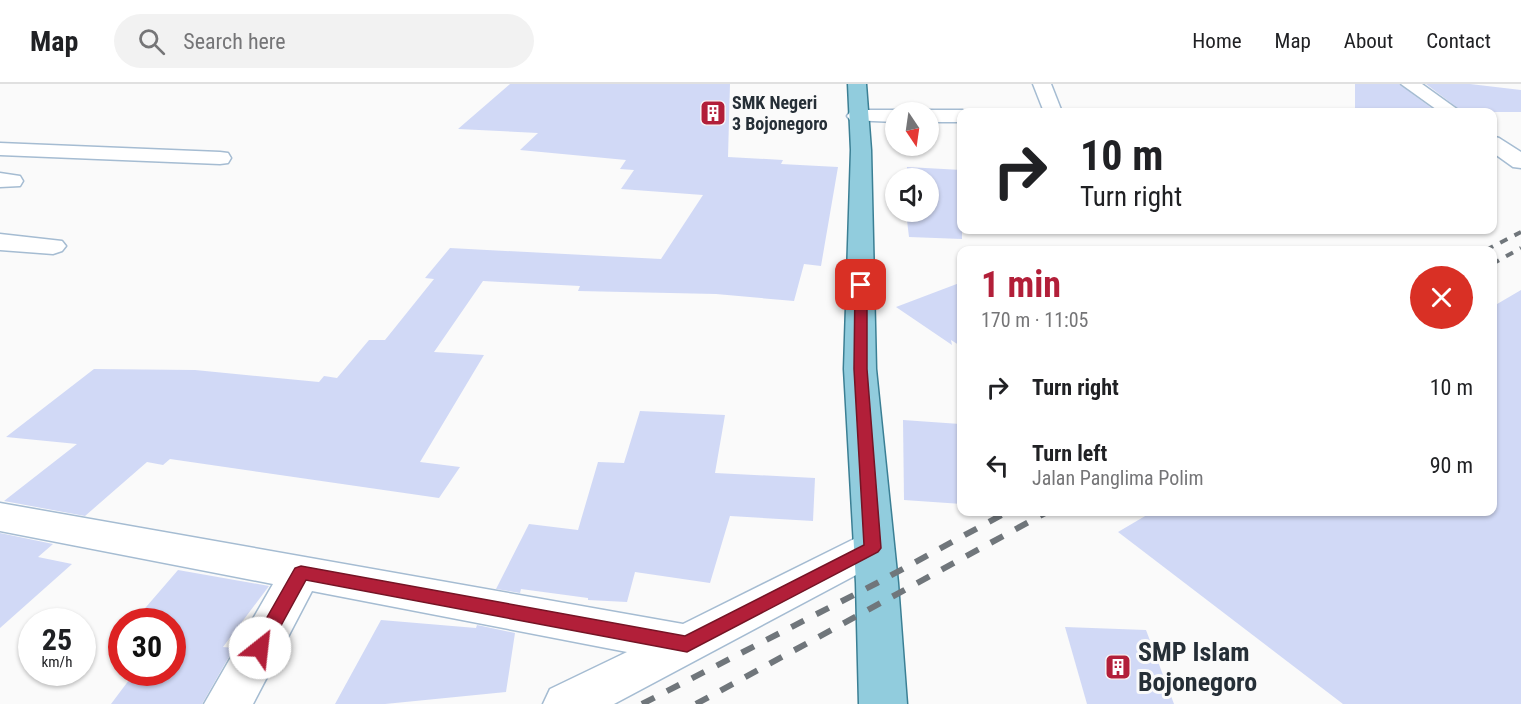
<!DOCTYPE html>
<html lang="en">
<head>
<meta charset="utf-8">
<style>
  body { margin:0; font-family:"Roboto Condensed",sans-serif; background:#f2f2f2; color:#202124; height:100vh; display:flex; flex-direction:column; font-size:22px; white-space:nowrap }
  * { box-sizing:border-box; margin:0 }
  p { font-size:20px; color:#757577 }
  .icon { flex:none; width:33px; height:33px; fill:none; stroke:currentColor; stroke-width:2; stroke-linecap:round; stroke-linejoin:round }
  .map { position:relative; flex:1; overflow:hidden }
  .side { position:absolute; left:957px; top:162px; width:540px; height:270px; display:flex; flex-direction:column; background:#fff; border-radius:12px; box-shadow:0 2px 4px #0004 }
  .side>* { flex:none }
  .guide { position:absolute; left:957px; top:24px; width:540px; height:126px; border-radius:12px; box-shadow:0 2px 4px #0004; background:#fff; color:#202124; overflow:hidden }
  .needle { width:39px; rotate:167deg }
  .tools { position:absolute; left:885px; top:18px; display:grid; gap:12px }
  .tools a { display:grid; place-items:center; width:54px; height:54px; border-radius:50%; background:#fff; box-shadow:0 2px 4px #0004; font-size:30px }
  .speed { position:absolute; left:18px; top:524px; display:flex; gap:12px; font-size:30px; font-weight:700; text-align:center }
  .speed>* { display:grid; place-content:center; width:78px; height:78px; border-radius:50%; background:#fff; box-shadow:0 2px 4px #0004; line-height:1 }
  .speed small { font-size:15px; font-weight:400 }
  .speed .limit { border:9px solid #d22; background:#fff; color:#111 }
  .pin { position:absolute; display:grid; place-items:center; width:51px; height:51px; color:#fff; margin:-26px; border-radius:12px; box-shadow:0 3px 9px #0006 }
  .me { position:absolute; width:66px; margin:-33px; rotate:29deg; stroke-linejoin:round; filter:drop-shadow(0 0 4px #0008) }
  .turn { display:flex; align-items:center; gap:21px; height:126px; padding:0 24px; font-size:27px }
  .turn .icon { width:78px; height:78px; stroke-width:2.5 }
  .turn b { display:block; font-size:42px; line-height:51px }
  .round { display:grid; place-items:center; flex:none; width:63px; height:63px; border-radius:32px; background:#f2f2f2 }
  .summary { display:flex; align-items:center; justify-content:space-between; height:102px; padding:0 24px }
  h1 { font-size:36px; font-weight:700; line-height:45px; color:#b21f39 }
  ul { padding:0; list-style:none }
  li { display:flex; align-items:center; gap:18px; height:78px; padding:0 24px }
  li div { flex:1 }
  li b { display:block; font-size:22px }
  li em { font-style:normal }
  header { display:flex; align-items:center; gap:36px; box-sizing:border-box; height:84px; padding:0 30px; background:#fff; border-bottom:2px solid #e0e0e0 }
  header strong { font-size:28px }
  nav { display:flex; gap:33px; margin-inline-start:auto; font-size:21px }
  .search { width:420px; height:54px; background:#f2f2f2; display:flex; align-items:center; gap:15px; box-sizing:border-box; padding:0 21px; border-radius:33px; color:#757577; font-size:22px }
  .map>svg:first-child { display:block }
  .building { fill:#d1d9f6 }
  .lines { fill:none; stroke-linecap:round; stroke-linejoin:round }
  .minor-casing { stroke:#a5bcd2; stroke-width:3 }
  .major-casing { stroke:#3b7f94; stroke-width:3 }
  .minor { fill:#fff; fill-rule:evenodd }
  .major { fill:#91ccdd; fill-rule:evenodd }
  .rail-far1 { stroke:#70767b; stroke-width:4; stroke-dasharray:8 8; stroke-linecap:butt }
  .rail { stroke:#70767b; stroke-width:6; stroke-dasharray:14 14; stroke-linecap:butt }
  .route { fill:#b21f39; stroke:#741425; stroke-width:1.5 }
  .labels { text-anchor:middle; stroke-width:6; stroke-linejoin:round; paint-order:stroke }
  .far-poi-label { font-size:18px; font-weight:bold; fill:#262f37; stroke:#fafafa; text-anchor:start }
  .near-poi-label { font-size:26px; font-weight:bold; fill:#262f37; stroke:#fafafa; text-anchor:start }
</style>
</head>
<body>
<header>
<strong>Map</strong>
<div class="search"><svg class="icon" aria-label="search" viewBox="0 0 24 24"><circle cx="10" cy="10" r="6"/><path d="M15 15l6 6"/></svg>Search here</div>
<nav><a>Home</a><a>Map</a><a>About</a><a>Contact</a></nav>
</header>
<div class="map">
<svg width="1521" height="620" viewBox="0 0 1521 620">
  <rect width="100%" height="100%" fill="#fafafa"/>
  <g class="building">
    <path d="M510,0H730L728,73L783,76L781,80L838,83L821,182L804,180L794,217L716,210L578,207L580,202L483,197L434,268L484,271L420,378L460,383L439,414L170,375L163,381L147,378L85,432L4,417L77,360L6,353L94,285L195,286L319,298L324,292L337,294L369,256H385L434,195L425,194L450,164L661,175L703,111L621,105L634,86L620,85L626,76L520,66L538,49L458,45Z"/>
    <path d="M1355,0H1399L1437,28L1355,26Z"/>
    <path d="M1426,0H1470L1521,6V28H1463Z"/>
    <path d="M907,83L962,86V155L909,153L906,128H928V94H906Z"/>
    <path d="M962,198V263L951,256L952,261L896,223Z"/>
    <path d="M1521,206V620H1343L1118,448L1152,428H1492V223Z"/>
    <path d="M640,327L725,331L715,389L815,394L813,437L730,432L710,499L635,488L627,518L588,516V514L521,505L520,509L496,505L529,440L578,446L598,378L624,379Z"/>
    <path d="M903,336L960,340L962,420L904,416Z"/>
    <path d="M0,449L53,460L38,473L72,480L0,544Z"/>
    <path d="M178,486L269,502L223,563L234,564L202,620H111L135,588H172L173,537H134Z"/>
    <path d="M381,536L476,544L477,541L515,549L506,608L385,620H335Z"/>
    <path d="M1065,543L1146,546L1174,620H1087Z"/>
  </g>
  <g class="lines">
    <g class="minor-casing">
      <g id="minor">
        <path d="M1033,0H1051L1062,28H1044Z"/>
        <path d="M1401,0H1422L1461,28H1440Z"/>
        <path d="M857,26H896L903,28H896V38L850,36L847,32L850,28Z"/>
        <path d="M928,26H962L969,28H962V38H928V28H921Z"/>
        <path d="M1492,52L1499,54L1521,68V84L1513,83L1492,68Z"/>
        <path d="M0,59L220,68L228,69L231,74L228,79L220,80L0,71Z"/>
        <path d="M0,89L20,92L23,97L20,102L0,103Z"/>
        <path d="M0,150L62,157L66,162L62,167L53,170L0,166Z"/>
        <path d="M0,419L683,540L858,453L872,449L886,453L892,464L886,475L614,620H543L550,605L627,568L312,507L253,620H204L273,500L0,447Z"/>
      </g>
    </g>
    <g class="major-casing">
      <path id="major" d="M848,0H866L871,66L876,285L898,499L907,620H859L856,499L844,285L851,66Z"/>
    </g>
    <use href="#minor" class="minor"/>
    <use href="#major" class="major"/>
    <g class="rail-far1">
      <path d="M1486,166L1521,148"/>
      <path d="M1492,180L1521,164"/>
    </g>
    <g class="rail">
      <path d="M642,620L877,499L1007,428"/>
      <path d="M696,620L1047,428"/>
    </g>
  </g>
  <path class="route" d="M861,197L867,201V285L881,464L878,468L687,568L306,496L266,569L260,572L253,569L250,564L253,558L295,484L301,482L685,552L864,461L854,285L855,201Z"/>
  <defs>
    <g id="building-square" transform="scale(1.35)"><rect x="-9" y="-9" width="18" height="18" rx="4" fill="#b21f39" stroke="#fafafa"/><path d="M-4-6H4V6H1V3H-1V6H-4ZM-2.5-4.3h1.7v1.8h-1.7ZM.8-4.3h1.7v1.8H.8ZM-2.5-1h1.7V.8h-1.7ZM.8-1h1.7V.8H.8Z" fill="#fff"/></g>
  </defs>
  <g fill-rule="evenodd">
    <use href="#building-square" x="713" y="29"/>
    <use href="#building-square" x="1118" y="583"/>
  </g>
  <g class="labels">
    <g class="far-poi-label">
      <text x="732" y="25">SMK Negeri<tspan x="732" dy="21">3 Bojonegoro</tspan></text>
    </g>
    <g class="near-poi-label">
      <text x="1138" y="577">SMP Islam<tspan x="1138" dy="30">Bojonegoro</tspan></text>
    </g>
  </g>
</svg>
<div class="tools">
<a><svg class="needle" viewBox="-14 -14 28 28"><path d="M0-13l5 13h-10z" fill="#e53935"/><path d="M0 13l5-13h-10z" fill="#757577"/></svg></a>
<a><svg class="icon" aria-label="sound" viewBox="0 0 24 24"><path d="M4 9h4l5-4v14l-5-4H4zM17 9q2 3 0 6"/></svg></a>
</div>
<div class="speed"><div>25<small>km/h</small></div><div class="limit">30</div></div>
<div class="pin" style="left:861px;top:201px;background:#d93025"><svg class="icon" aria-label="arrive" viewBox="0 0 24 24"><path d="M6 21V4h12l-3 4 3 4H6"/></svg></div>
<svg class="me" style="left:260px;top:564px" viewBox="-20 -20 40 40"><circle r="19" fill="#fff"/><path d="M0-13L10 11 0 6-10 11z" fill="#b21f39"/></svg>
<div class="guide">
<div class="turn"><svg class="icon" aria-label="right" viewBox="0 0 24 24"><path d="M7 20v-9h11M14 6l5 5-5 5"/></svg><div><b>10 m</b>Turn right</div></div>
</div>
<section class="side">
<div class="summary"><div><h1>1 min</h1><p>170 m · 11:05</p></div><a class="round" style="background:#d93025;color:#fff"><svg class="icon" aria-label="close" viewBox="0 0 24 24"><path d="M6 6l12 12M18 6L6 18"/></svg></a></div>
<ul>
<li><svg class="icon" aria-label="right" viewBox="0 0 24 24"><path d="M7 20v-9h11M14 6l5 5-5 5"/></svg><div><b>Turn right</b></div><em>10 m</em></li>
<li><svg class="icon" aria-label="left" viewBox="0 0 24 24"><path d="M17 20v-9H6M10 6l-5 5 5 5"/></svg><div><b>Turn left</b><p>Jalan Panglima Polim</p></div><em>90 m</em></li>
</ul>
</section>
</div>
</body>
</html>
